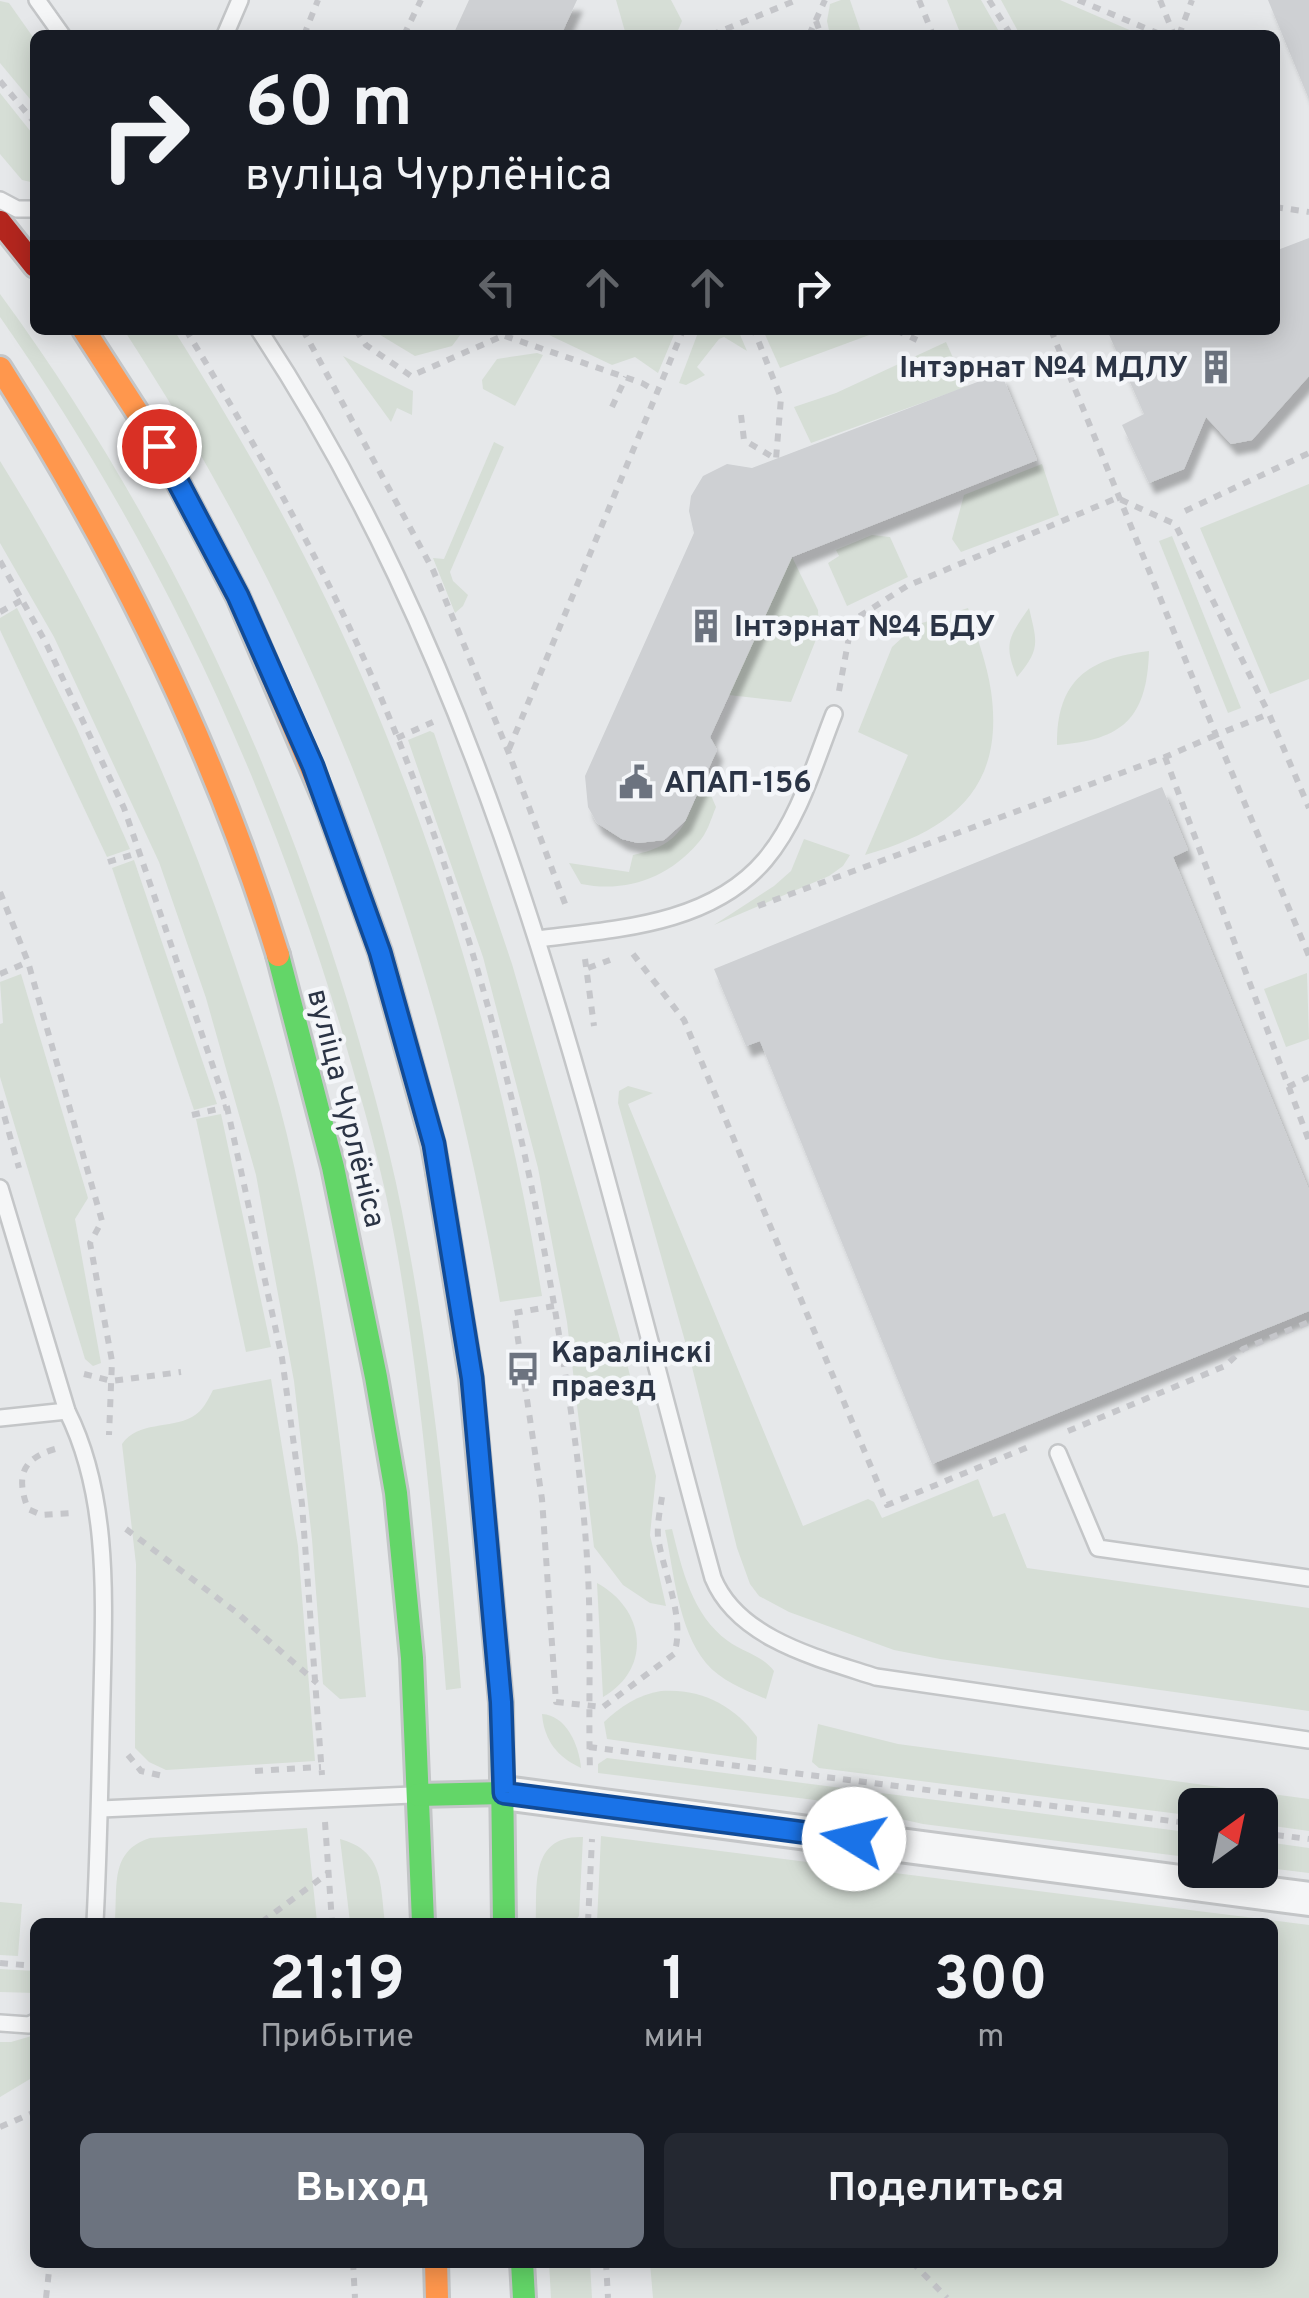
<!DOCTYPE html>
<html lang="ru">
<head>
<meta charset="utf-8">
<style>
  body { margin:0; font-family:Overpass,sans-serif; background:#242831; color:#f1f3f6; height:100vh; display:flex; flex-direction:column; font-size:38px; white-space:nowrap }
  * { box-sizing:border-box; margin:0 }
  p { font-size:32px; color:#9ea1a6 }
  .icon { flex:none; width:55px; height:55px; fill:none; stroke:currentColor; stroke-width:2; stroke-linecap:round; stroke-linejoin:round }
  .map { position:relative; flex:1; overflow:hidden }
  .sheet { position:absolute; left:30px; top:1918px; width:1248px; height:350px; display:flex; flex-direction:column; background:#171b24; border-radius:15px; box-shadow:0 5px 25px #0003 }
  .sheet>* { flex:none }
  .hud { position:absolute; left:30px; top:30px; width:1250px; height:305px; border-radius:15px; box-shadow:0 5px 25px #0003; background:#171b24; color:#f1f3f6; overflow:hidden }
  .needle { width:65px; rotate:33deg }
  .fabs { position:absolute; left:1178px; top:1788px; display:grid; gap:20px }
  .fabs a { display:grid; place-items:center; width:100px; height:100px; border-radius:15px; background:#171b24; box-shadow:0 5px 25px #0003; font-size:50px }
  .pin { position:absolute; display:grid; place-items:center; width:85px; height:85px; color:#fff; margin:-42px; border:5px solid #fff; border-radius:50%; box-shadow:0 2px 10px #0007 }
  .me { position:absolute; width:110px; margin:-55px; rotate:279deg; stroke-linejoin:round; filter:drop-shadow(0 0 8px #0008) }
  .turn { display:flex; align-items:center; gap:35px; height:210px; padding:0 50px; font-size:45px }
  .turn .icon { width:130px; height:130px; stroke-width:2.5 }
  .turn b { display:block; font-size:70px; line-height:85px }
  .lanes { display:flex; align-items:center; height:95px; padding:0 50px; background:#0003; justify-content:center; gap:50px; direction:ltr }
  .lanes .off { opacity:.35 }
  .eta { display:flex; justify-content:space-evenly; align-items:center; height:170px; text-align:center }
  .eta b { font-size:60px; font-weight:700; line-height:70px }
  .cta { display:flex; gap:20px; margin-top:auto; padding:20px 50px }
  .cta a { flex:1; height:115px; border-radius:15px; background:#6c737f; color:#fff; font-size:40px; font-weight:700; line-height:115px; text-align:center }
  .cta a+a { background:#242831; color:#f1f3f6 }
  .map>svg:first-child { display:block }
  .green { fill:#d6ded6 }
  .building { fill:#ced0d3; filter:url(#shadow) }
  .lines { fill:none; stroke-linecap:round; stroke-linejoin:round }
  .lane-casing { stroke:#c4c6c8; stroke-width:20 }
  .street-casing { stroke:#c4c6c8; stroke-width:38 }
  .fast-casing { stroke:#c4c6c8; stroke-width:28 }
  .slow-casing { stroke:#c4c6c8; stroke-width:28 }
  .jam-casing { stroke:#c4c6c8; stroke-width:28 }
  .path { stroke:#c5c6ca; stroke-width:6; stroke-dasharray:8 8; stroke-linecap:butt }
  .lane { stroke:#f5f6f7; stroke-width:15 }
  .street { stroke:#f5f6f7; stroke-width:32 }
  .fast { stroke:#63d668; stroke-width:22 }
  .slow { stroke:#ff974d; stroke-width:22 }
  .jam { stroke:#b3261e; stroke-width:22 }
  .route-casing { stroke:#114b97; stroke-width:25 }
  .route { stroke:#1a73e8; stroke-width:18 }
  .labels { text-anchor:middle; stroke-width:9; stroke-linejoin:round; paint-order:stroke }
  .poi-label { font-size:30px; font-weight:bold; fill:#2b3445; stroke:#f4f6f9; text-anchor:start }
  .street-label { font-size:30px; fill:#2b3445; stroke:#f4f6f9 }
</style>
</head>
<body>
<div class="map">
<svg width="1309" height="2298" viewBox="0 0 1309 2298">
  <defs>
    <filter id="shadow"><feDropShadow dx="6" dy="11" stdDeviation="2.5" flood-color="#0004"/></filter>
  </defs>
  <rect width="100%" height="100%" fill="#e6e8ea"/>
  <g class="green">
    <path d="M616,0H671L682,21L676,35H626Z"/>
    <path d="M841,0H850L862,35H830L827,21L830,4Z"/>
    <path d="M947,0H981L1001,35H961Z"/>
    <path d="M1001,0H1060L1141,35H1020Z"/>
    <path d="M0,1L9,3L35,40V105L0,63Z"/>
    <path d="M0,93L35,137V183L22,180L0,154Z"/>
    <path d="M0,294C157,508 271,750 348,1003C371,1080 393,1159 407,1238C435,1387 449,1537 461,1688L446,1690C434,1539 422,1389 395,1240C383,1171 362,1102 343,1035C266,775 155,539 0,317Z"/>
    <path d="M124,330H174C248,448 317,570 371,698C452,889 508,1092 542,1296L500,1302C438,943 323,636 124,330Z"/>
    <path d="M372,330H464L452,346L415,356Z"/>
    <path d="M549,330H676L658,373L635,357L612,365L547,334Z"/>
    <path d="M699,330H738L747,351L724,337L719,339L697,367L705,375L686,385L679,383Z"/>
    <path d="M763,330H880V331L780,368Z"/>
    <path d="M946,342L966,387L811,443L794,407L836,393Z"/>
    <path d="M537,353L543,355L515,406L483,389L482,380L497,359Z"/>
    <path d="M343,356L413,391L412,415L397,408L391,422Z"/>
    <path d="M494,442L504,447L450,572L453,581L468,595L463,606L455,613L433,558L444,559Z"/>
    <path d="M0,461C98,618 175,785 234,961C253,1018 273,1076 287,1135C330,1319 349,1509 366,1697L340,1699L323,1684L312,1539L294,1381L256,1175L206,998L159,862L54,637L0,543Z"/>
    <path d="M1042,464L1059,515L961,552L952,539L964,495Z"/>
    <path d="M1309,484V679L1270,694L1200,528Z"/>
    <path d="M872,535L890,537L908,577L847,606L828,563L839,556L836,550Z"/>
    <path d="M1172,536L1241,708L1228,713L1159,541Z"/>
    <path d="M792,557L818,610L819,632L791,702L729,695Z"/>
    <path d="M17,608L76,727L130,849L107,857L0,630V618Z"/>
    <path d="M968,608C976,635 987,663 991,691C1005,789 952,830 865,855L908,755L858,732L892,647L916,625Z"/>
    <path d="M1029,608C1037,642 1041,649 1017,677C1003,643 1009,637 1029,608Z"/>
    <path d="M1149,651C1147,718 1123,740 1057,745C1056,680 1089,658 1149,651Z"/>
    <path d="M430,731L434,733L512,964L626,1360L656,1476L650,1535L666,1606L650,1603L623,1585L594,1547L567,1322L538,1168L483,957L408,740Z"/>
    <path d="M704,779L716,807C711,819 707,834 698,843C668,878 626,893 581,884L569,863L629,872L633,855C685,844 684,823 704,779Z"/>
    <path d="M804,839L850,855L843,866L829,876L714,925L774,886L791,871Z"/>
    <path d="M134,860L217,1104L194,1110L112,868Z"/>
    <path d="M1307,973L1309,1039L1286,1047L1264,989Z"/>
    <path d="M21,974L88,1198L75,1219L101,1363L93,1366L85,1359L0,1077V1024L3,1023L0,982Z"/>
    <path d="M628,1086L653,1093L628,1104L803,1526L868,1499L874,1502L882,1518L978,1479L993,1517L1005,1513L1027,1568L1309,1608V1711L940,1659L894,1650L789,1612L759,1596L750,1584L737,1548L690,1359L618,1103L619,1091Z"/>
    <path d="M221,1114L271,1347L246,1352L196,1119Z"/>
    <path d="M271,1379L298,1546L315,1761L166,1770L149,1762L135,1748L136,1564L122,1444C138,1421 170,1429 192,1417C203,1411 208,1400 213,1390Z"/>
    <path d="M672,1529C682,1569 692,1615 728,1641C743,1652 763,1656 774,1671L766,1699C745,1690 721,1681 706,1663C678,1629 674,1572 665,1530Z"/>
    <path d="M597,1583C645,1609 653,1668 603,1697Z"/>
    <path d="M661,1691C700,1688 734,1705 757,1737L756,1760L607,1739L604,1722C621,1706 638,1695 661,1691Z"/>
    <path d="M542,1714C566,1715 579,1745 581,1768C557,1757 544,1740 542,1714Z"/>
    <path d="M818,1724L898,1744L1309,1799V1831L1260,1824V1805H1195V1816L819,1768L812,1762Z"/>
    <path d="M607,1758L1195,1833V1858L923,1824L815,1800L598,1773V1764Z"/>
    <path d="M307,1828L317,1922H115C118,1887 109,1851 150,1838Z"/>
    <path d="M601,1836L1309,1925V2298H653L650,2263L1272,2262V1922H597Z"/>
    <path d="M583,1837L579,1916L574,1922H536C537,1885 530,1835 583,1837Z"/>
    <path d="M340,1839C384,1851 380,1884 385,1922H350Z"/>
    <path d="M1260,1841L1309,1848V1873L1260,1867Z"/>
    <path d="M0,1902L22,1904L18,1956L0,1955Z"/>
    <path d="M0,1969L35,1971V1993L0,1992Z"/>
    <path d="M35,2035V2076L0,2097V2042H11Z"/>
    <path d="M549,2263H590L592,2298H551Z"/>
  </g>
  <g class="building">
    <path d="M469,0H577L561,35H453Z"/>
    <path d="M1268,0H1309V97H1308Z"/>
    <path d="M1309,238V376L1252,440L1231,444L1206,417L1184,469L1149,483L1122,425L1144,414L1107,330H1275V251Z"/>
    <path d="M1001,373L1037,460L792,557L710,737L717,750L685,821L664,840L638,843L622,839L597,823L588,807L585,776L694,533L689,511L691,496L703,476L727,464L752,468Z"/>
    <path d="M1162,787L1188,850L1173,857L1309,1190V1311L932,1464L760,1041L746,1046L714,969Z"/>
  </g>
  <g class="lines">
    <g class="lane-casing">
      <g id="lane">
        <path d="M37,0L62,35"/>
        <path d="M225,35L240,0"/>
        <path d="M0,200L17,209H35"/>
        <path d="M259,330C508,708 595,1149 713,1578C738,1639 818,1658 876,1677L1309,1740"/>
        <path d="M537,939C616,929 710,925 765,860C799,820 815,762 834,714"/>
        <path d="M0,1188L67,1411C110,1497 104,1600 102,1694C100,1771 99,1846 95,1922"/>
        <path d="M0,1418L67,1411"/>
        <path d="M1058,1453L1098,1548L1309,1578"/>
        <path d="M101,1809L412,1795"/>
        <path d="M0,2023L29,2025L35,2022"/>
      </g>
    </g>
    <g class="street-casing">
      <path id="street" d="M504,1793L1309,1899"/>
    </g>
    <g class="fast-casing">
      <g id="fast">
        <path d="M278,955L333,1167L376,1377L396,1493L412,1658L423,1922"/>
        <path d="M438,1172L471,1377L501,1703L504,1922"/>
        <path d="M418,1795L504,1793"/>
        <path d="M522,2262L524,2298"/>
      </g>
    </g>
    <g class="slow-casing">
      <g id="slow">
        <path d="M84,330L159,446L238,597L327,805"/>
        <path d="M0,368C117,552 214,747 278,955"/>
        <path d="M436,2262L437,2298"/>
      </g>
    </g>
    <g class="jam-casing">
      <g id="jam">
        <path d="M0,222L35,266"/>
        <path d="M327,805L380,952L433,1144L438,1172"/>
      </g>
    </g>
    <g class="path">
      <path d="M919,0L933,35"/>
      <path d="M989,0L1011,35"/>
      <path d="M1078,0L1162,35"/>
      <path d="M1160,0L1174,35"/>
      <path d="M816,21L821,35"/>
      <path d="M304,35L318,0"/>
      <path d="M404,35L421,0"/>
      <path d="M711,35L797,0"/>
      <path d="M809,35L825,0"/>
      <path d="M1179,35L1192,0"/>
      <path d="M0,81L35,123"/>
      <path d="M1275,207L1309,212"/>
      <path d="M186,330C257,447 325,567 379,693C464,892 520,1103 556,1316C569,1396 582,1477 587,1558C592,1629 588,1700 590,1771"/>
      <path d="M303,330L433,570L508,751L567,909"/>
      <path d="M356,330L366,345L411,376L516,330"/>
      <path d="M896,330L917,340"/>
      <path d="M1051,330L1216,735L1269,714L1309,808"/>
      <path d="M505,336L642,383L658,392"/>
      <path d="M612,407L626,377"/>
      <path d="M741,415L744,440L776,459L781,398L754,330"/>
      <path d="M1185,511L1309,453"/>
      <path d="M0,561L45,641L124,808L227,1107L282,1358L302,1504L322,1775"/>
      <path d="M0,612L22,600"/>
      <path d="M839,691L852,621L907,586L1117,498L1175,524L1269,714"/>
      <path d="M397,738L433,722"/>
      <path d="M509,749L683,330"/>
      <path d="M1165,757L1309,1141"/>
      <path d="M108,862L141,852"/>
      <path d="M0,892L28,962L102,1221L90,1243L112,1361L109,1435"/>
      <path d="M758,906L1165,757L1216,735L1309,956"/>
      <path d="M633,954L684,1020L887,1505L1033,1445"/>
      <path d="M585,959L594,1026"/>
      <path d="M588,968L610,960"/>
      <path d="M0,974L28,962"/>
      <path d="M1288,1087L1309,1077"/>
      <path d="M0,1101L19,1168"/>
      <path d="M192,1115L227,1107"/>
      <path d="M554,1306L514,1313L542,1499L556,1702L603,1707L674,1654C686,1618 663,1573 658,1537C657,1524 660,1510 662,1497"/>
      <path d="M84,1374L112,1381L181,1372"/>
      <path d="M1068,1431L1225,1366L1243,1349L1309,1322"/>
      <path d="M55,1449C21,1459 16,1477 28,1509L42,1515L72,1513"/>
      <path d="M126,1529L236,1612L317,1683"/>
      <path d="M589,1747L1195,1824"/>
      <path d="M128,1755L141,1771L163,1776"/>
      <path d="M255,1771L321,1767"/>
      <path d="M325,1822L332,1922"/>
      <path d="M1260,1833L1309,1839"/>
      <path d="M262,1922L328,1873"/>
      <path d="M588,1922L592,1839"/>
      <path d="M0,1963L35,1966"/>
      <path d="M0,2127L35,2112"/>
      <path d="M353,2262L355,2298"/>
      <path d="M606,2262L608,2298"/>
      <path d="M912,2262L947,2298"/>
      <path d="M46,2298L50,2262"/>
    </g>
    <use href="#lane" class="lane"/>
    <use href="#street" class="street"/>
    <use href="#fast" class="fast"/>
    <use href="#slow" class="slow"/>
    <use href="#jam" class="jam"/>
  </g>
  <g class="lines">
    <g class="route-casing">
      <path id="route" d="M159,446L238,596L313,766L380,952L434,1144L472,1378L501,1702L504,1793L854,1839"/>
    </g>
    <use href="#route" class="route"/>
  </g>
  <defs>
    <g id="building-bare" transform="scale(2.7)"><path d="M-4-6H4V6H1V3H-1V6H-4ZM-2.5-4.3h1.7v1.8h-1.7ZM.8-4.3h1.7v1.8H.8ZM-2.5-1h1.7V.8h-1.7ZM.8-1h1.7V.8H.8Z" fill="#6c737f" stroke="#f4f6f9" stroke-width="2.5" paint-order="stroke"/></g>
    <g id="civic-bare" transform="scale(2.7)"><path d="M-.6-6.5H3V-4.5H.6V-3L4-1V1h2V6H-6V1h2V-1L-.6-3ZM-1.2 2.5V6h2.4V2.5Z" fill="#6c737f" stroke="#f4f6f9" stroke-width="2.5" paint-order="stroke"/></g>
    <g id="bus-bare" transform="scale(2.7)"><path d="M-5-6H5V4H4V6H2V4H-2V6H-4V4H-5ZM-3.5-4V0h7V-4ZM-3.5 1.2v1.5H-2V1.2ZM2 1.2v1.5H3.5V1.2Z" fill="#6c737f" stroke="#f4f6f9" stroke-width="2.5" paint-order="stroke"/></g>
  </defs>
  <g fill-rule="evenodd">
    <use href="#building-bare" x="1216" y="367"/>
    <use href="#building-bare" x="706" y="626"/>
    <use href="#civic-bare" x="636" y="782"/>
    <use href="#bus-bare" x="523" y="1369"/>
  </g>
  <g class="labels">
    <g class="poi-label">
      <text x="1188" y="377" text-anchor="end">Інтэрнат №4 МДЛУ</text>
      <text x="734" y="636">Інтэрнат №4 БДУ</text>
      <text x="664" y="792">АПАП-156</text>
      <text x="551" y="1362">Каралінскі<tspan x="551" dy="34">праезд</tspan></text>
    </g>
    <g class="street-label">
      <text transform="translate(347 1108) rotate(76)" y="10">вуліца Чурлёніса</text>
    </g>
  </g>
</svg>
<div class="fabs">
<a><svg class="needle" viewBox="-14 -14 28 28"><path d="M0-13l5 13h-10z" fill="#e53935"/><path d="M0 13l5-13h-10z" fill="#9ea1a6"/></svg></a>
</div>
<div class="pin" style="left:159px;top:446px;background:#d93025"><svg class="icon" aria-label="arrive" viewBox="0 0 24 24"><path d="M6 21V4h12l-3 4 3 4H6"/></svg></div>
<svg class="me" style="left:854px;top:1839px" viewBox="-20 -20 40 40"><circle r="19" fill="#fff"/><path d="M0-13L10 11 0 6-10 11z" fill="#1a73e8"/></svg>
<div class="hud">
<div class="turn"><svg class="icon" aria-label="right" viewBox="0 0 24 24"><path d="M7 20v-9h11M14 6l5 5-5 5"/></svg><div><b>60 m</b>вуліца Чурлёніса</div></div>
<div class="lanes"><svg class="icon off" aria-label="left" viewBox="0 0 24 24"><path d="M17 20v-9H6M10 6l-5 5 5 5"/></svg><svg class="icon off" aria-label="ahead" viewBox="0 0 24 24"><path d="M12 20V5M6 11l6-6 6 6"/></svg><svg class="icon off" aria-label="ahead" viewBox="0 0 24 24"><path d="M12 20V5M6 11l6-6 6 6"/></svg><svg class="icon" aria-label="right" viewBox="0 0 24 24"><path d="M7 20v-9h11M14 6l5 5-5 5"/></svg></div>
</div>
<section class="sheet">
<div class="eta">
<div><b>21:19</b><p>Прибытие</p></div>
<div><b>1</b><p>мин</p></div>
<div><b>300</b><p>m</p></div>
</div>
<div class="cta"><a>Выход</a><a>Поделиться</a></div>
</section>
</div>
</body>
</html>
